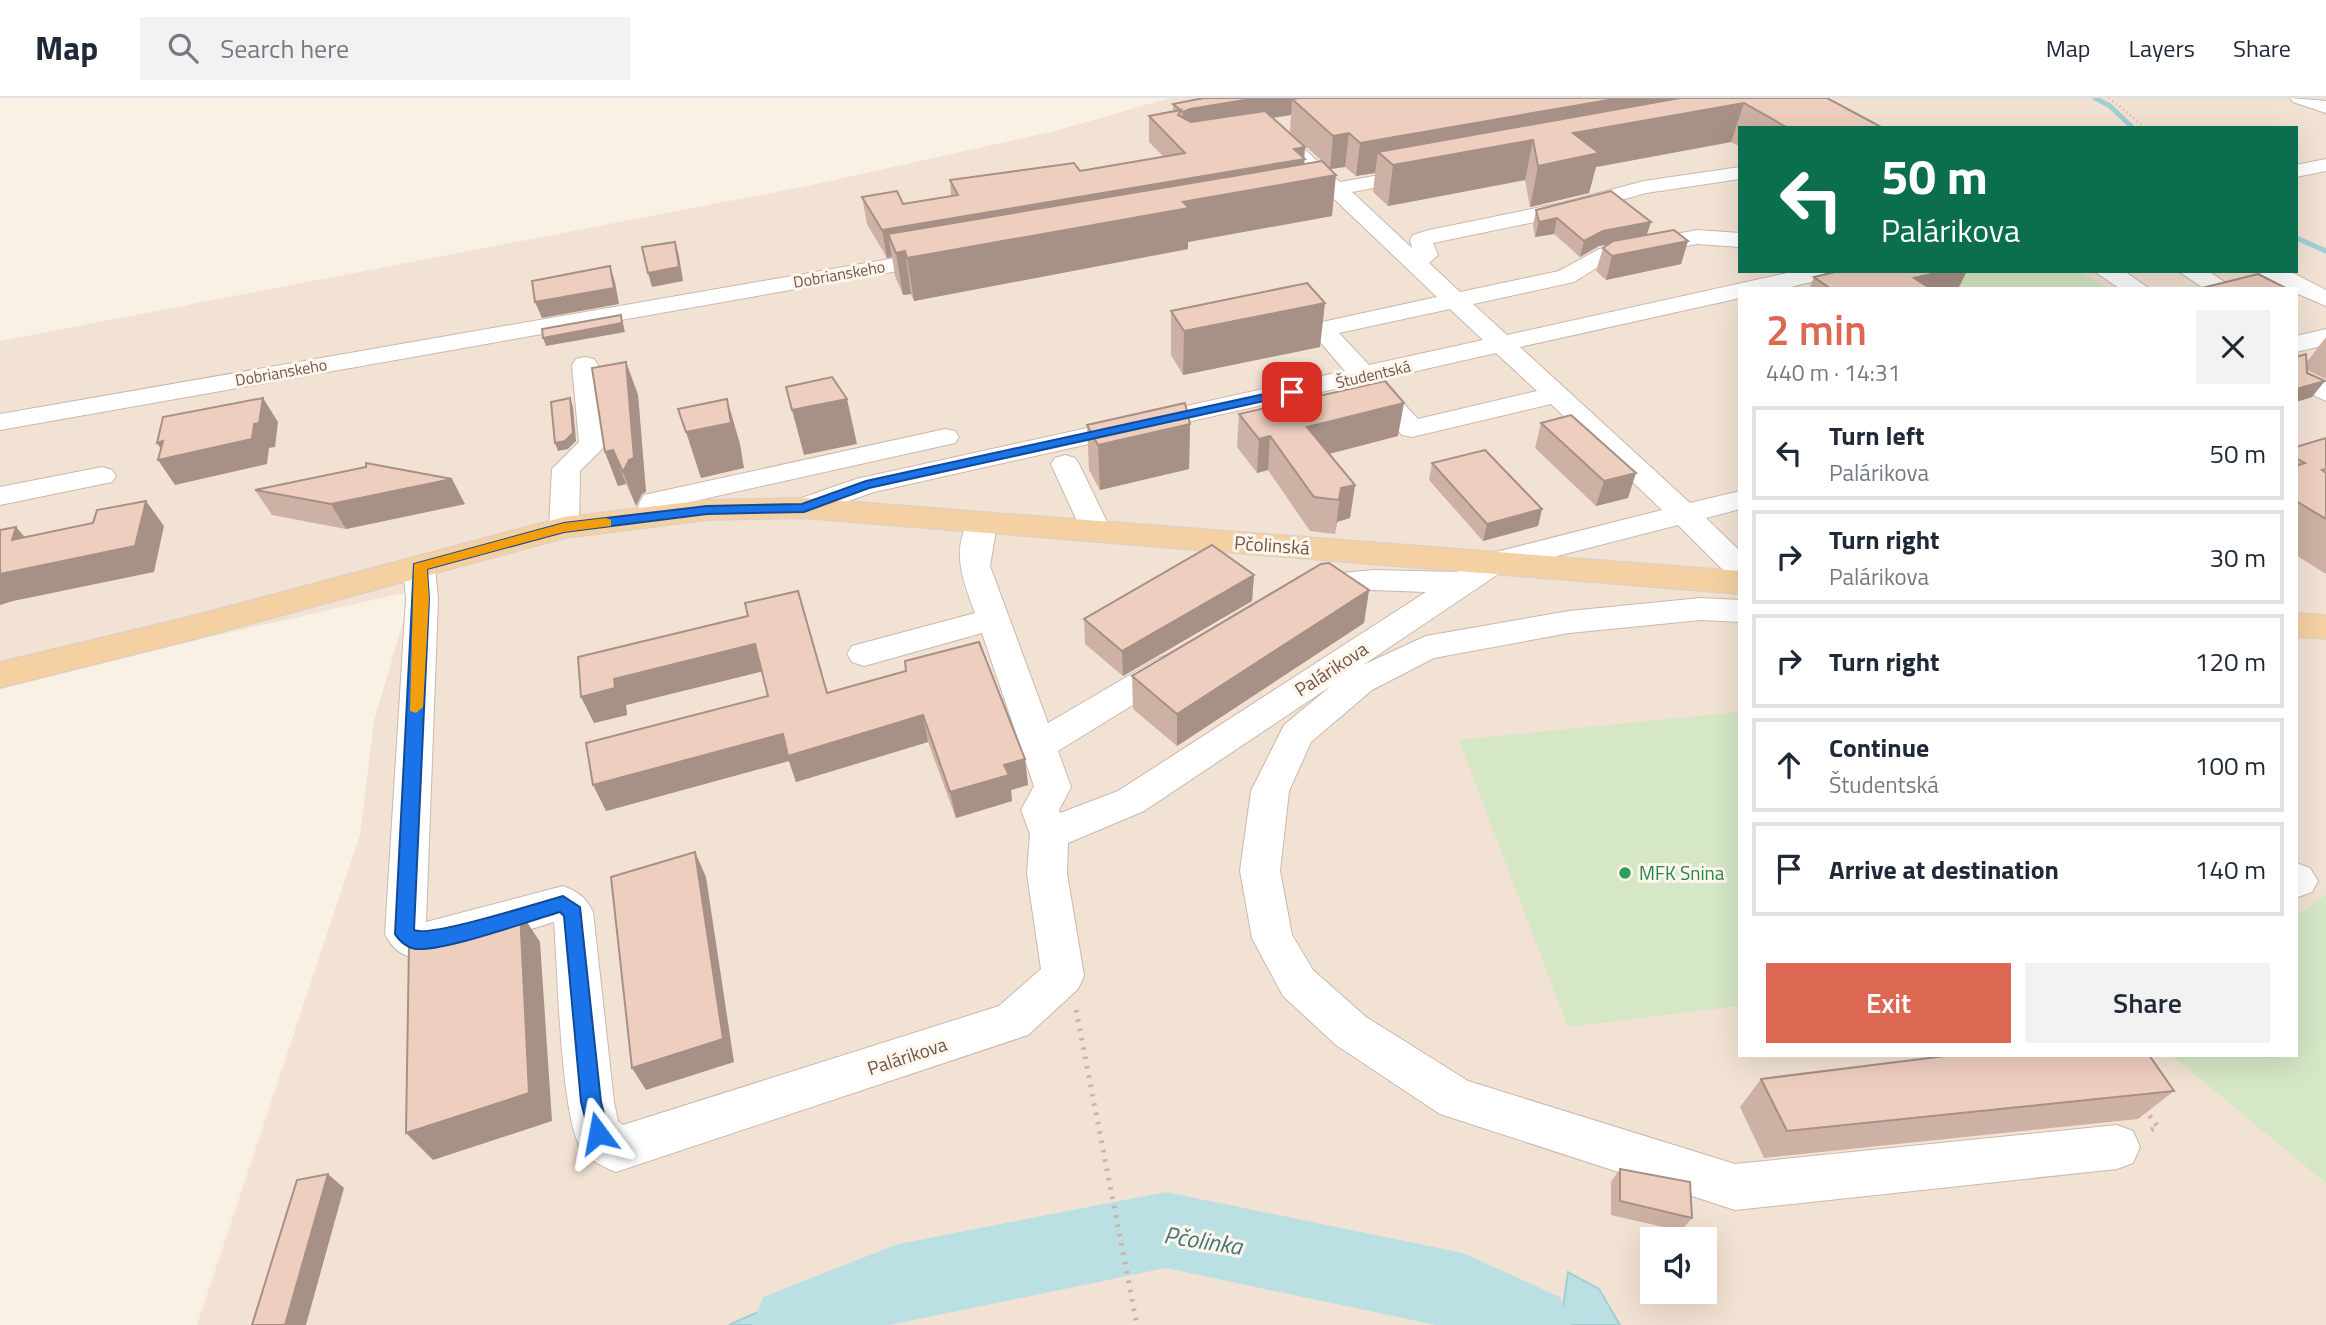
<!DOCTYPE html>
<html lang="en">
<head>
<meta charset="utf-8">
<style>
  body { margin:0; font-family:"Titillium Web",sans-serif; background:#f2f2f3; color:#1f2937; height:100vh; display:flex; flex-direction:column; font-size:26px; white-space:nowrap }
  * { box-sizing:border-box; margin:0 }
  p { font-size:23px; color:#747a83 }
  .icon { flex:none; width:38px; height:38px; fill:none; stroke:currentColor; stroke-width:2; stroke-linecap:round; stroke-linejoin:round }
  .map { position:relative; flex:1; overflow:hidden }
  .side { position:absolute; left:1738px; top:189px; width:560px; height:770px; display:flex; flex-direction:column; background:#fff; border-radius:0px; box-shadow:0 7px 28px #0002 }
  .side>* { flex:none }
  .top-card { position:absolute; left:1738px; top:28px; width:560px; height:147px; border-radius:0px; box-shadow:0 7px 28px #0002; background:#0b6e4f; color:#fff; overflow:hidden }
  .buttons { position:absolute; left:1640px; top:1129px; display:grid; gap:14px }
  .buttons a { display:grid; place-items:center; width:77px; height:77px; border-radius:0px; background:#fff; box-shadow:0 7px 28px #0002; font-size:35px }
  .pin { position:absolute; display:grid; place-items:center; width:60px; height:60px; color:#fff; margin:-30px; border-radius:14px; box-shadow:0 4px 10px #0006 }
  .me { position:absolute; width:77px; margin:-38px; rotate:347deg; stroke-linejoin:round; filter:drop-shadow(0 0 5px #0008) }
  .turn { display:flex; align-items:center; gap:24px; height:147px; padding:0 28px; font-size:32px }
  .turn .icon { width:91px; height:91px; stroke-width:2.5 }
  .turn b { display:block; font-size:49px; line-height:60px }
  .round { display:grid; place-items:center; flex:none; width:74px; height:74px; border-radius:0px; background:#f2f2f3 }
  .headline { display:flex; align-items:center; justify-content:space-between; height:119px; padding:0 28px }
  h1 { font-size:42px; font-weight:600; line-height:52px; color:#dc6753 }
  .action { display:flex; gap:14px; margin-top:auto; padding:14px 28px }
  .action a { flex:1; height:80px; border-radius:0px; background:#dc6753; color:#fff; font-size:28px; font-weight:600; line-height:80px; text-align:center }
  .action a+a { background:#f2f2f3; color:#1f2937 }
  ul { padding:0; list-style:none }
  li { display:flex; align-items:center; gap:21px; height:94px; margin:0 14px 10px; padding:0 14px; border:4px solid #e0e1e3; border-radius:0px }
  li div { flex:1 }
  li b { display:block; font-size:26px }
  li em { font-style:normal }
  header { display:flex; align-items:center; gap:42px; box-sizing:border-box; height:98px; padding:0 35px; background:#fff; border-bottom:2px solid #e0e1e3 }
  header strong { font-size:33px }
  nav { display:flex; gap:38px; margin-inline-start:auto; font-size:24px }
  .search { width:490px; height:63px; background:#f2f2f3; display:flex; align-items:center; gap:18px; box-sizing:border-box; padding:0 24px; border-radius:0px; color:#747a83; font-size:26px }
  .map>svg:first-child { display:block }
  .residential { fill:#f2e2d4; fill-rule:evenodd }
  .green { fill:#d5e7c5 }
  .water { fill:#bbe0e3; stroke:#a2cfd4; stroke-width:2 }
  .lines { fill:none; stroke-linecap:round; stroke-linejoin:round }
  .stream { stroke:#a2cfd4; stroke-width:5 }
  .river { fill:#bbe0e3; fill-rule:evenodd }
  .minor-casing { stroke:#cbb8ac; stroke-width:2 }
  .major-casing { stroke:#d7d0cd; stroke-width:2 }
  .path-far1 { stroke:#d3b1a2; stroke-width:2.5; stroke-dasharray:1 3.5; stroke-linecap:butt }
  .path { stroke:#d3b1a2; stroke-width:5; stroke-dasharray:2.5 7; stroke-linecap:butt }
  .minor { fill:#fff; fill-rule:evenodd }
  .major { fill:#f4d0a2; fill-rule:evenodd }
  .wall { fill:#cdb1a4; fill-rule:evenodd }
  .shaded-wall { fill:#a79086 }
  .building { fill:#eecebf; stroke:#a79086; stroke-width:2 }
  .route { fill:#1a73e8; stroke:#114b97; stroke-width:2 }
  .slow { fill:#f59e0b }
  .leisure-dot { fill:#2e9e5b; stroke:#fef5eb; stroke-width:2.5 }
  .labels { text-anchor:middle; stroke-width:6; stroke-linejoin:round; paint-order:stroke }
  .far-street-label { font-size:16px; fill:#71574c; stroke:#fef5eb }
  .street-label { font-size:19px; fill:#71574c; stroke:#fef5eb }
  .leisure-label { font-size:19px; fill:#27864d; stroke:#fef5eb; text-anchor:start }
  .near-water-label { font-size:24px; font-style:italic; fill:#44777c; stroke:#fef5eb }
</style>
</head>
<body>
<header>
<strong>Map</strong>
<div class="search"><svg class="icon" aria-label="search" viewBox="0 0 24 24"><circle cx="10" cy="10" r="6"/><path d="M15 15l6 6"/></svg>Search here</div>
<nav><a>Map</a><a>Layers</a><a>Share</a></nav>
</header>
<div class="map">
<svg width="2326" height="1227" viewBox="0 0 2326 1227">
  <rect width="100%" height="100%" fill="#faf1e5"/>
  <path class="residential" d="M1169,0H2326V1227H197L360,737L374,623L412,493L0,587V243L807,88L1055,33ZM1740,30H2296V173H1740ZM1740,191H2296V957H1740ZM1652,1141H1704V1194H1652Z"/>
  <g class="green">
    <path d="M1937,173H2079L2110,191H1965Z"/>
    <path d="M1739,614V908L1568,929L1459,642Z"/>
    <path d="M2326,796V1085L2171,957H2296V818Z"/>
  </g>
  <path class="water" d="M1128,1109L1237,1117L1496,1185L1563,1210L1568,1174L1599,1191L1620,1227H1478L1381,1184L1237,1132L1130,1124L1013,1145L871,1180L768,1227H729L868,1165L1011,1129Z"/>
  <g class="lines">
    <g class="stream">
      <path d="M2095,0L2110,8L2133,30"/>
      <path d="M2296,140L2326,153"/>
    </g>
    <path class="river" d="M1166,1094L1463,1155L1560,1199L1571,1227H1436L1166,1170L890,1227H752L763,1199L898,1146Z"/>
    <g class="minor-casing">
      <g id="minor">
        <path d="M2290,0L2326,3V15L2293,4Z"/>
        <path d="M1270,24L1277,26L1340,84L1420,70L1427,72L1431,76L1427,80L1352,94L1412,150L1410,142L1413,137L1429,132L1561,105L1644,83L1740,69V81L1646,95L1564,118L1433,145L1438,157L1429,165L1460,194L1559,173L1599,151L1697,132L1740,135V149L1697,146L1606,164L1574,184L1473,206L1507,237L1796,173H1840L1836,178L1782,191H1740V200L1520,249L1690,405L1740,393V411L1706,420L1740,453V481L1729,478L1678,427L1506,471L1363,567L1426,538L1569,513L1701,500L1740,502V524L1701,522L1569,535L1434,560L1372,592L1311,644L1289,693L1280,773L1292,837L1313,872L1366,919L1468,983L1735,1066L2117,1027L2133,1033L2140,1049L2133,1065L2117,1071L1735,1112L1440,1016L1336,947L1283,898L1252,840L1240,773L1251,693L1284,627L1331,588L1144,713L1068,745L1067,776L1084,878L1078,891L1028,937L616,1074C603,1069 589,1062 581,1050C560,1017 558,870 554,824C523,833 446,862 418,860C402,859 391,849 385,836L406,501L403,469L408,462L419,459L430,462L435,469L438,501L426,824L563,788C578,794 586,799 593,814L614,1004L618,1023L623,1027L999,908L1041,871L1027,776L1030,736L1021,712L1034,688L982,535L864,568L852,564L847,556L852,548L975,515C963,483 950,451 971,419L982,417L993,419L997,426L990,468L1048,625L1159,560L1171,556L1183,560L1188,568L1183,576L1058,653L1071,689L1059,712L1060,715L1118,693L1426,494L1374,492L1309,496L1298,493L1293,486L1298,479L1374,472L1457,474L1484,457L1662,412L1551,306L1412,339L1402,337L1357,286L874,394L804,419L793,417L789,410L793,403L856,381L1345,273L1309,231L1313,226L1437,199L1331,98L1290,105L1282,104L1279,99L1282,94L1319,87L1263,34L1260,30ZM1450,211L1483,242L1369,267L1339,235ZM1496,255L1537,293L1418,321L1381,281Z"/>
        <path d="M2326,61V73L2296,79V67Z"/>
        <path d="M941,152L949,154L953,159L949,164L0,332V316Z"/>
        <path d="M2094,173H2124L2150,191H2120Z"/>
        <path d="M2178,173H2208L2235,191H2205Z"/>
        <path d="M2258,173H2289L2326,192V208L2296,195V191C2284,191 2266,183 2258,173Z"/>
        <path d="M2326,231V247L2296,254V238Z"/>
        <path d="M585,259L594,261L598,267L607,346L580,373L579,430L575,437L564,440L553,437L549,430L552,371L579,344L572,267L576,261Z"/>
        <path d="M2296,270L2326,284V303L2296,289Z"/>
        <path d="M945,331L955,333L959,339L955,345L668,409L664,426L653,428L642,426C636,416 637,406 644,397Z"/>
        <path d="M1065,357L1075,360L1079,366L1112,434L1108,441L1097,444L1086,441L1082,434L1051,366L1055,360Z"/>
        <path d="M102,369L112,372L116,378L112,384L0,407V389Z"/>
        <path d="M2296,765L2310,770L2318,783L2312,794L2298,799Z"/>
      </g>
    </g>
    <g class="major-casing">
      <g id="major">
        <path d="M804,400L1740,473V496L804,420L707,422L565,440L188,543L0,590V564L188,519L564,419L707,402Z"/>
        <path d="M2296,515L2326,517V541L2296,539Z"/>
      </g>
    </g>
    <path class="path-far1" d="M2109,0L2146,30"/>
    <g class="path">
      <path d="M1076,912L1137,1227"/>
      <path d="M2144,1010L2158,1029L2149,1033"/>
    </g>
    <use href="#minor" class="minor"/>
    <use href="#major" class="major"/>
  </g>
  <g class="wall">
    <path d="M1204,0H1827L1883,30H1740V49L1731,44L1596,69L1589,95L1530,109L1525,82L1388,108L1373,94L1375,75L1356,78L1345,69L1330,71L1332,118L1188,144V151L914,203L911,196L903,197L895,178L892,159L887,160L867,126L862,99L903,106L951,98L950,82L1080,73L1164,59L1149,44V18L1173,14V6ZM1291,17L1290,34L1322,63L1304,66L1305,61L1272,20Z"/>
    <path d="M1536,112L1647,137L1688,143L1681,166L1606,182L1596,173L1603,150L1608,147L1599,148L1580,159L1554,136L1535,139L1533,127Z"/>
    <path d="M1814,179L1958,191H1809Z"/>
    <path d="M1171,213L1320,249L1183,277L1171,257Z"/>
    <path d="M2326,239V281L2307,272L2312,299L2296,304L2306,265Z"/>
    <path d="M626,264L638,297L646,394L642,396L636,408L626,386L618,388L605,354Z"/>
    <path d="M1239,316L1398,338L1330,356L1355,387L1350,420L1337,424L1335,436L1310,433L1268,372L1257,375L1237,349Z"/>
    <path d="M1541,325L1628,400L1596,408L1535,350Z"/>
    <path d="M1190,326L1189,371L1100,392L1089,372L1087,327Z"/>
    <path d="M2326,340V476L2296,457V349Z"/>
    <path d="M1432,365L1542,411L1538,428L1483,443L1429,382Z"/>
    <path d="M255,392L465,406L346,431L272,417Z"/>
    <path d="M1254,477L1252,503L1123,578L1085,546L1084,521Z"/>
    <path d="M1369,492L1364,525L1177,648L1133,611L1132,578Z"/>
    <path d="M748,518L827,595L906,573L1025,661L1028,687L1011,692L1012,703L956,720L928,644L796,684L789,663L606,713L768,598L762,573L626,607L627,617L594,625Z"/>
    <path d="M1761,981L2174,993L2138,1021L1764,1060L1740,1009Z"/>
    <path d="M1620,1071L1692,1120L1681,1133L1611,1117V1084Z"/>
  </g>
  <g class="shaded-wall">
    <path d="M1257,0H1368L1292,1L1291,17L1190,33L1183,37V14L1190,11Z"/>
    <path d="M1620,0H1758L1744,5L1731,44L1596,69L1589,95L1530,109L1538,68L1533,42L1525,82L1388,108L1393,67L1378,54L1375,75L1356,78L1360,45Z"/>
    <path d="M1349,35L1345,69L1330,71L1333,38Z"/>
    <path d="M1305,49L1303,83L1336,77L1332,118L1188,144V151L914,203L907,160L905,153L911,196L903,197L896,155L888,136L892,159L887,160L882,132Z"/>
    <path d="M1557,120L1554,136L1535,139L1539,124Z"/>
    <path d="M1651,124L1646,139L1599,148L1580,159L1584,143L1603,133Z"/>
    <path d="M1688,143L1681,166L1606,182L1612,158Z"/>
    <path d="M675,144L679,158L683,183L652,189L648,175Z"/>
    <path d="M610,168L615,184L619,206L542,220L535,204Z"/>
    <path d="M1945,173H1967L1958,191H1909L1914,180Z"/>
    <path d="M1325,205L1320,249L1183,277L1184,233Z"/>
    <path d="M621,217L625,234L546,248L543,240Z"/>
    <path d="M626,264L638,297L646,394L642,396L636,408L623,374Z"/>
    <path d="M2325,283L2312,299L2296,304V291Z"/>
    <path d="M263,300L278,324L275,349L269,350L267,366L175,387L158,362L167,360L157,345L254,326Z"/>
    <path d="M570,300L573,309L576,343L568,351L558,353L555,345Z"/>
    <path d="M727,301L740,346L744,370L701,380L686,334Z"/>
    <path d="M847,301L857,346L804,357L792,312Z"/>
    <path d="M1404,305L1398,338L1304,362L1307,329Z"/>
    <path d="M1190,326L1189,371L1100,392L1098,347Z"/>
    <path d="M1270,338L1268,372L1257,375L1259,341Z"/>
    <path d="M613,352L626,386L618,388L605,354Z"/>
    <path d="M1636,375L1628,400L1596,408L1604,383Z"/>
    <path d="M452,381L465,406L346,431L331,406Z"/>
    <path d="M1355,387L1350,420L1337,424L1335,436L1341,390Z"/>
    <path d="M146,403L164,428L154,474L13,503L0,507V476Z"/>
    <path d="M1542,411L1538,428L1483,443L1487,426Z"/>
    <path d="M16,429L38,454L12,442Z"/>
    <path d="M1254,477L1252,503L1123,578L1122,553Z"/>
    <path d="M1369,492L1364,525L1177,648V616Z"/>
    <path d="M755,546L764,573L626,607L627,617L594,625L581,599L614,581Z"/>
    <path d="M923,617L928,644L796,684L789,663L606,713L593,687L783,636Z"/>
    <path d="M1025,661L1028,687L1011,692L1012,703L956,720L950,694L1004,667Z"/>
    <path d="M695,754L706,779L734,964L646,992L632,970Z"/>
    <path d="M520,813L540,844L552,1023L433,1062L406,1035Z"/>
    <path d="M328,1076L344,1090L306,1227H285Z"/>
  </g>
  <g class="building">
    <path d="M1204,0H1257L1190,11L1183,14L1173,6Z"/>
    <path d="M1300,0H1620L1360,45L1349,35L1333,38L1292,1Z"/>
    <path d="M1680,0H1827L1883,30H1788L1744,5L1573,35L1599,55L1538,68L1533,42L1393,67L1378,54Z"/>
    <path d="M1181,12L1178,17L1191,24L1265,13L1305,49L1294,51L1305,61L882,132L862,99L897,93L903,106L958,97L950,82L1074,65L1080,73L1185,55L1149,18Z"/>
    <path d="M1322,63L1336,77L1183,104L1189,110L907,160L905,153L896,155L888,136Z"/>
    <path d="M1611,93L1651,124L1603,133L1584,143L1557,120L1539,124L1536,112Z"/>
    <path d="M1674,132L1688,143L1612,158L1603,150L1613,143Z"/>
    <path d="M675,144L679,169L648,175L642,149Z"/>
    <path d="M610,168L614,190L535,204L532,183Z"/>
    <path d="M1839,173H1945L1914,180L1931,191H1831L1814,179Z"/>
    <path d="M2258,176L2288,191H2198Z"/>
    <path d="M1307,185L1325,205L1184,233L1171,213Z"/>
    <path d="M621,217L622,225L543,240L542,231Z"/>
    <path d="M2306,256L2307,275L2325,283L2296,291V259Z"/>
    <path d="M626,264L634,360L629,362L623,374L613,352L605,354L592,270Z"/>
    <path d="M832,279L847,301L792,312L786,289Z"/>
    <path d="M1385,283L1404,305L1307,329L1355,387L1341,390L1339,402L1314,399L1270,338L1259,341L1239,316Z"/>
    <path d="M263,300L259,325L254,326L252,341L158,362L163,343L157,345L163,319Z"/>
    <path d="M570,300L573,335L565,343L555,345L551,304Z"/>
    <path d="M727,301L731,325L686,334L678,311Z"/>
    <path d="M1185,305L1190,326L1098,347L1087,327Z"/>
    <path d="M1571,317L1636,375L1604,383L1541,325Z"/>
    <path d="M2326,340V371L2322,372L2326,375V421L2296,403V368L2305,365L2296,360V349Z"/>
    <path d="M1485,352L1542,411L1487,426L1432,365Z"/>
    <path d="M366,365L452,381L331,406L255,392L366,369Z"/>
    <path d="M146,403L135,448L0,476V432L16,429L12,442L93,425L97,412Z"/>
    <path d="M1212,447L1254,477L1122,553L1084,521Z"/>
    <path d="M1329,465L1369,492L1177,616L1132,578L1321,466Z"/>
    <path d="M798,493L827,595L906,573L905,563L979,544L1025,661L1004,667L1009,677L950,694L923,617L788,658L783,636L593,687L586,645L768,598L755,546L614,581L615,590L581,599L578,559L748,518L745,505Z"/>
    <path d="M695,754L723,941L632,970L611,779Z"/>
    <path d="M520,813L529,995L406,1035L409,845Z"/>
    <path d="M1953,957H2149L2174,993L1787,1033L1761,981Z"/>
    <path d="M1620,1071L1690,1084L1692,1120L1620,1103Z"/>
    <path d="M328,1076L285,1227H252L297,1082Z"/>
  </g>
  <path class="route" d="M1292,290L1298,294L1296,296L869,390L804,414L707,416L564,434L427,471L429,501L414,832C429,840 541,804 563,798L580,809L601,1004L609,1035L606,1042L598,1045L591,1042L581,1004L564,818L560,814C529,823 445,853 417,851C409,851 399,843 395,836L414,466L564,425L707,408L802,406L866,383Z"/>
  <path class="slow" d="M606,420L611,422V428L564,434L427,471L429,501L423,609L416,615L410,613L414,466L564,425Z"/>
  <circle class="leisure-dot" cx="1625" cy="775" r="7"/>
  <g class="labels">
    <g class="far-street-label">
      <text transform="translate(839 176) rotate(-10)" y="6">Dobrianskeho</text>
      <text transform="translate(281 274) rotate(-10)" y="6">Dobrianskeho</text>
      <text transform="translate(1373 276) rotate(-13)" y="6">Študentská</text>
    </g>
    <g class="street-label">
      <text transform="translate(1272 447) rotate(4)" y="7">Pčolinská</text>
      <text transform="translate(1331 571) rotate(-33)" y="7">Palárikova</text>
      <text transform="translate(907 958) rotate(-18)" y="7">Palárikova</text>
    </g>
    <g class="leisure-label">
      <text x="1639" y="782">MFK Snina</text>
    </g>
    <g class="near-water-label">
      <text transform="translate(1203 1143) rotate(9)" y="8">Pčolinka</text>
    </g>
  </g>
</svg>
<div class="buttons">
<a><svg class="icon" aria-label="sound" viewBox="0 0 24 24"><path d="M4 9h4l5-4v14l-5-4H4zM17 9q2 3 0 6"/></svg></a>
</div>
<div class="pin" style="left:1292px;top:294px;background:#d93025"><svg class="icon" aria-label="arrive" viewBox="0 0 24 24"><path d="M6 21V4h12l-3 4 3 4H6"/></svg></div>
<svg class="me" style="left:598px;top:1035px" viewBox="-20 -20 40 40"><path d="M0-17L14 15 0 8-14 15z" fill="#1a73e8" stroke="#fff" stroke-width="4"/></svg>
<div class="top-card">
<div class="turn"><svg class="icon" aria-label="left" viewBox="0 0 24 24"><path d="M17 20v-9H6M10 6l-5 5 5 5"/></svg><div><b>50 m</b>Palárikova</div></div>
</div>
<section class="side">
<div class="headline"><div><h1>2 min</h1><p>440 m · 14:31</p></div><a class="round"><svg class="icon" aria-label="close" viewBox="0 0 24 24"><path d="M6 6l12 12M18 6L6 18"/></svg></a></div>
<ul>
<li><svg class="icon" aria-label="left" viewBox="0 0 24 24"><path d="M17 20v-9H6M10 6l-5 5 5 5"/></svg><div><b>Turn left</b><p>Palárikova</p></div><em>50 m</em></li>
<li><svg class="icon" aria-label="right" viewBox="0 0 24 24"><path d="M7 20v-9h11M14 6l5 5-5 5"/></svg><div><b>Turn right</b><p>Palárikova</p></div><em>30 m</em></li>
<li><svg class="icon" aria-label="right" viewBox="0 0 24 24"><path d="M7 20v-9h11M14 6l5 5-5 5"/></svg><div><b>Turn right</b></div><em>120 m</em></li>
<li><svg class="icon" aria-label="ahead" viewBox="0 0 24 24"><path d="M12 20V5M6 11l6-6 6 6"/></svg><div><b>Continue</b><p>Študentská</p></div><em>100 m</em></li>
<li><svg class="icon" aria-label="arrive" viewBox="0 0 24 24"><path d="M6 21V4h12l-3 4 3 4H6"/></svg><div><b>Arrive at destination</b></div><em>140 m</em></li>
</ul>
<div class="action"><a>Exit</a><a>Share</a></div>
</section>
</div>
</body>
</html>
